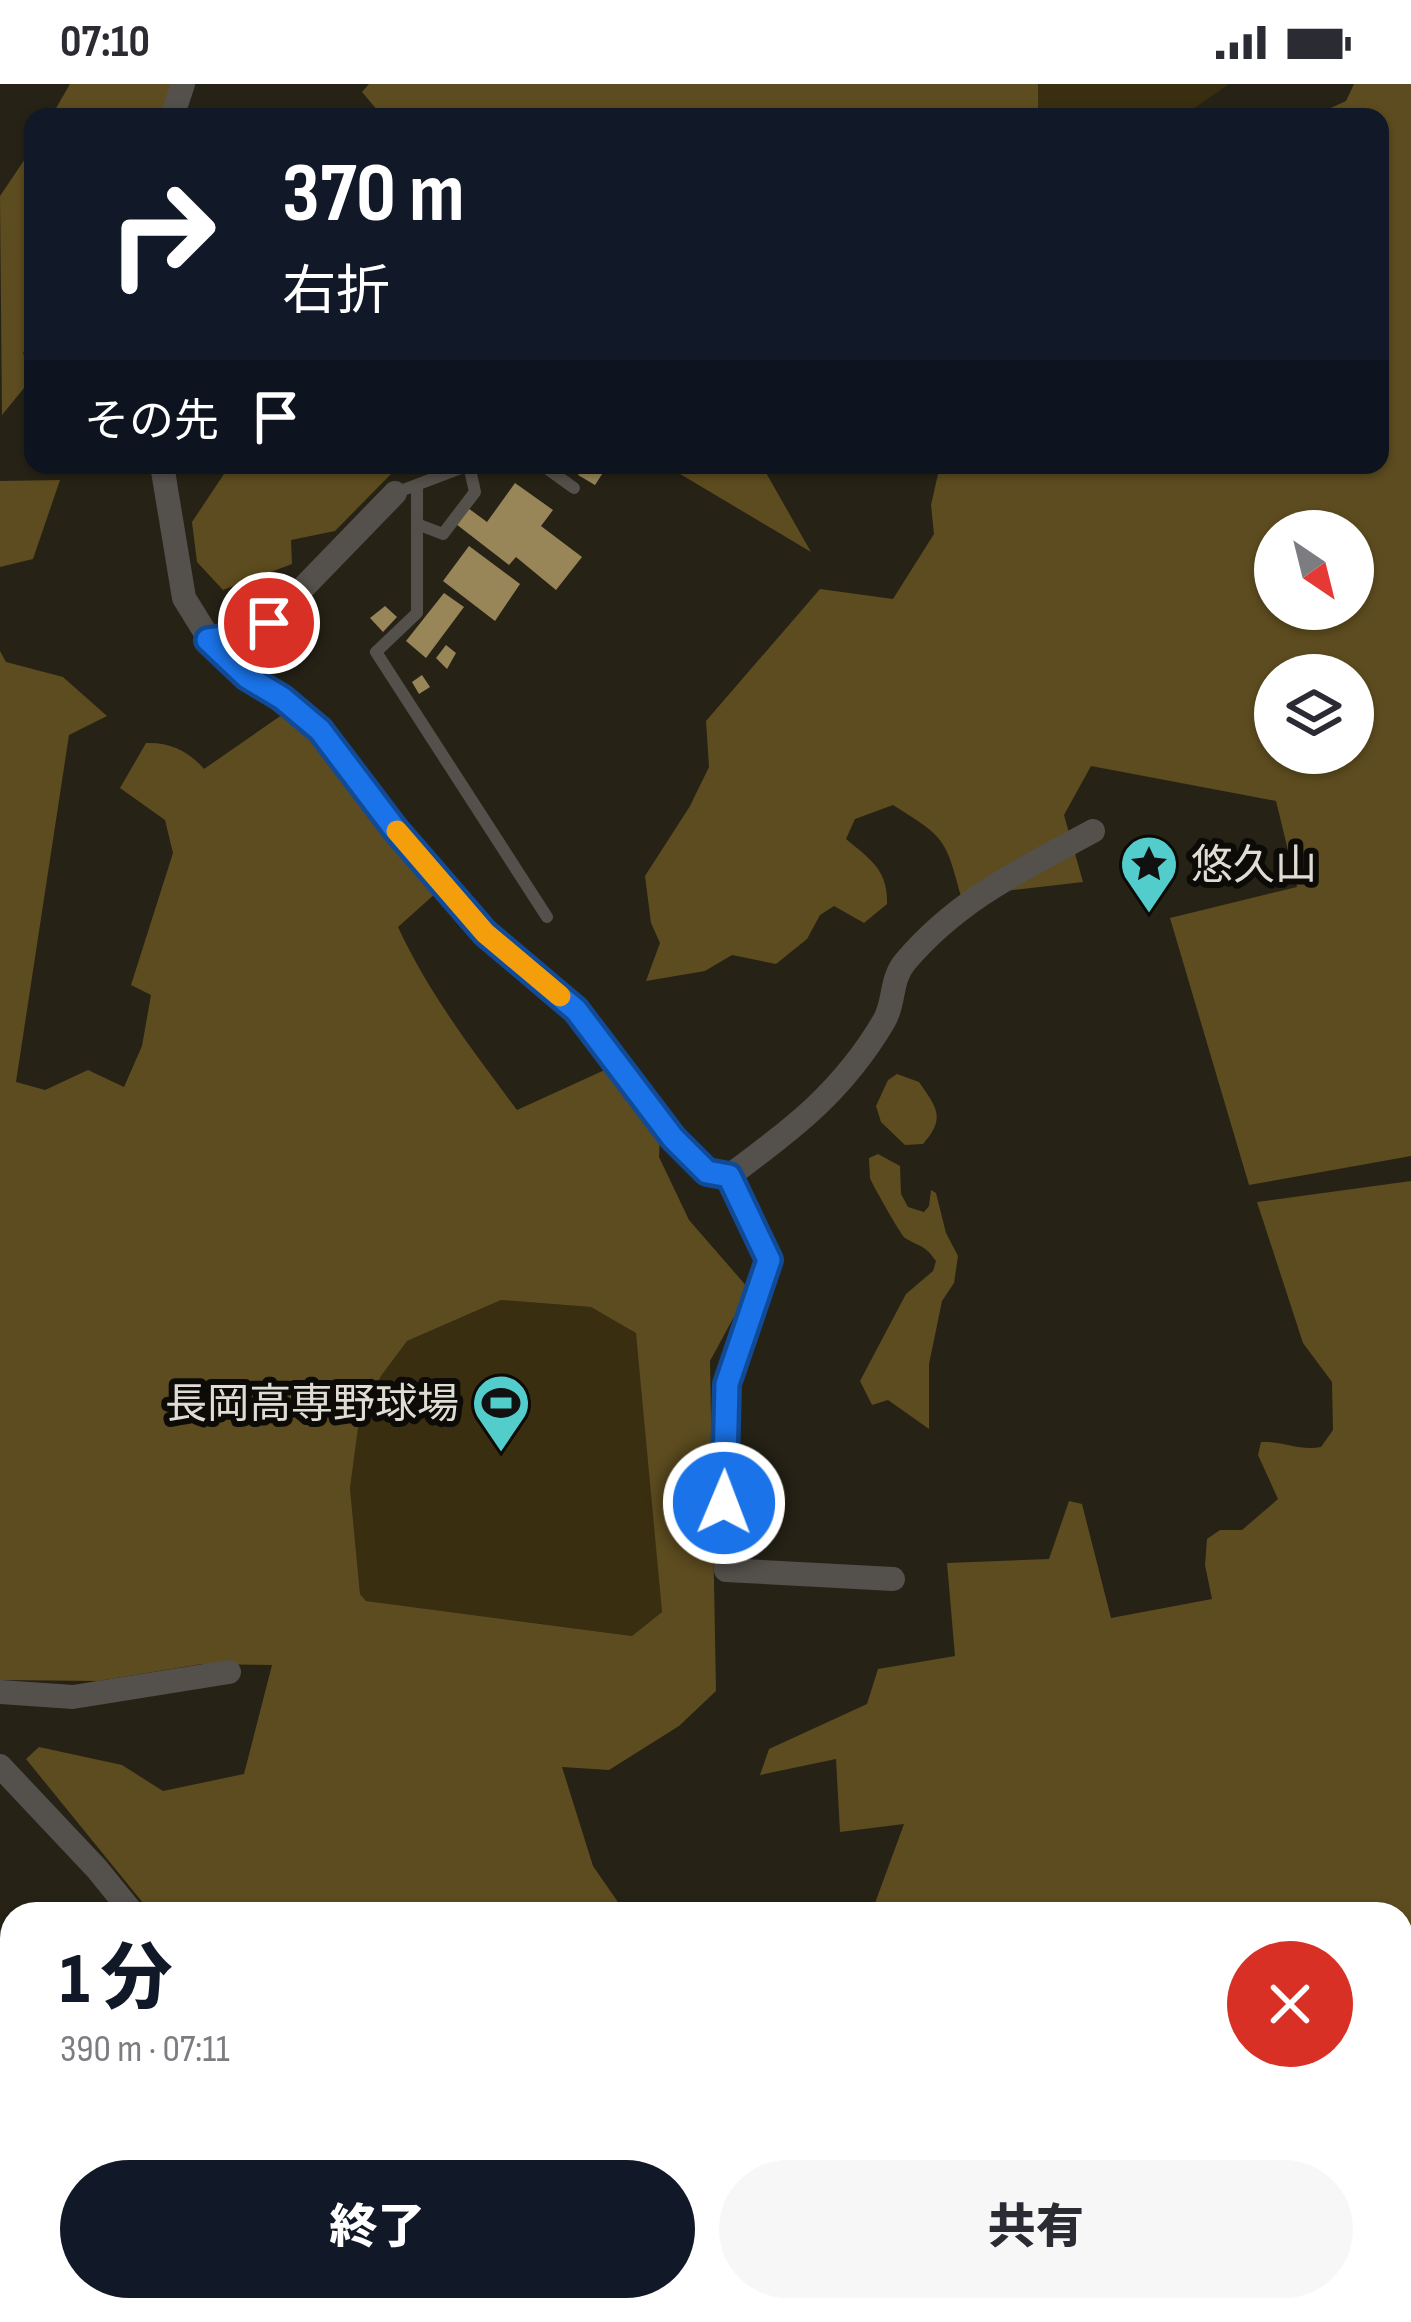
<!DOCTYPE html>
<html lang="ja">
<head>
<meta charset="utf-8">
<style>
  body { margin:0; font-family:"Sofia Sans Condensed","Noto Sans JP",sans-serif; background:#f7f7f7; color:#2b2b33; height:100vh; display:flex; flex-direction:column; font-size:45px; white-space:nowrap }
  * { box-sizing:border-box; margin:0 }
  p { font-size:39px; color:#7c7c81 }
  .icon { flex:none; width:66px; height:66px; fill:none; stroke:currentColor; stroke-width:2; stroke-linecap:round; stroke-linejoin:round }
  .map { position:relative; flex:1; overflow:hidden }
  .panel { position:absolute; left:0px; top:1818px; width:1413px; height:420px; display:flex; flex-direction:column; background:#fff; border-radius:36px 36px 0 0; box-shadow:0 3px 9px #0004 }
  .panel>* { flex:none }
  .top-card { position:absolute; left:24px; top:24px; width:1365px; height:366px; border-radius:24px; box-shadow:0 3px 9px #0004; background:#111827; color:#fff; overflow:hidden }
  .needle { width:78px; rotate:145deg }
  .fabs { position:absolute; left:1254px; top:426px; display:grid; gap:24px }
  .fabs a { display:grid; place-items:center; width:120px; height:120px; border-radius:50%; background:#fff; box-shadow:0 3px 9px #0004; font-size:60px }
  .pin { position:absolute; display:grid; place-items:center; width:102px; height:102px; color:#fff; margin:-51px; border:6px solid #fff; border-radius:50%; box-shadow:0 3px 12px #0007 }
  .me { position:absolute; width:132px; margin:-66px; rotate:1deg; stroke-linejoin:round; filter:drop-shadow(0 0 9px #0008) }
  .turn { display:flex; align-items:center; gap:42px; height:252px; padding:0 60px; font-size:54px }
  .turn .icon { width:156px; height:156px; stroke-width:2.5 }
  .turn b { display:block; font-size:84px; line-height:102px }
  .then { display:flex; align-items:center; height:114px; padding:0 60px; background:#0003; gap:24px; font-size:45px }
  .round { display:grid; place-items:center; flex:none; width:126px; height:126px; border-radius:63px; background:#f7f7f7 }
  .headline { display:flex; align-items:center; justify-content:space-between; height:204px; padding:0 60px }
  h1 { font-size:72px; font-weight:800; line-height:90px; color:#111827 }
  .cta { display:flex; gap:24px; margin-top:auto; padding:24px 60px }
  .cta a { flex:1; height:138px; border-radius:72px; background:#111827; color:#fff; font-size:48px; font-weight:800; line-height:138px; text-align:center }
  .cta a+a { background:#f7f7f7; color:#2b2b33 }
  .status { display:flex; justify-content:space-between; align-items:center; height:84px; padding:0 60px; background:#fff; direction:ltr }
  .status svg { height:33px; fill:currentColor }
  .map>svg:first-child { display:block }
  .green { fill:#3a2e10 }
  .forest { fill:#5d4c1f; fill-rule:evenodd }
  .building { fill:#988658 }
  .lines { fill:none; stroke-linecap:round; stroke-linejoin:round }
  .lane { stroke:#54504b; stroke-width:12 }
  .street { stroke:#54504b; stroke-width:24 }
  .route-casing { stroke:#114b97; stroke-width:30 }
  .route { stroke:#1a73e8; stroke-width:21 }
  .slow { stroke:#f59e0b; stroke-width:21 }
  .labels { text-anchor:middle; stroke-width:12; stroke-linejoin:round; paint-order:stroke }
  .poi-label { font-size:42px; fill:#dfdcd4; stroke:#0d0b07; text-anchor:start }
</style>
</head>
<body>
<div class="status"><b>07:10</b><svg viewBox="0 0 49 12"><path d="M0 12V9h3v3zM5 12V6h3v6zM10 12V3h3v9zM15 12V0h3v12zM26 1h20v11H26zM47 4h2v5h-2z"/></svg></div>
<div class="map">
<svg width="1411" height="2238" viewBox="0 0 1411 2238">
  <rect width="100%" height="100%" fill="#262216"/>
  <g class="green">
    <path d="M969,0H1229L1193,25L1158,33H981Z"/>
    <path d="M501,1216L591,1223L637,1249L662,1528L633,1552L366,1517L360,1510L350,1404L359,1337L381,1292L407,1257Z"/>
  </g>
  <g class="forest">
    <path d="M70,0H176L162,33H51Z"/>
    <path d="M369,0H1038V33H383L362,8Z"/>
    <path d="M1354,0H1411V1072L1249,1101L1170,834L1297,803L1276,717L1091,682L1064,731L1083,798L961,812C945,753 945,754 893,721L855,735L846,755C871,776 888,786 887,820L864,839L834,822L820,831L807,855L776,880L732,871L705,887L646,897L660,859L651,839L645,792L690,722L709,683L706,637L820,505L893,515L934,450L931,421L940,381H1380V33H1311L1346,17ZM1275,447H1353V525H1275ZM1275,591H1353V669H1275Z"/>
    <path d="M33,63V260L23,269L33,293L2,331L0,112Z"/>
    <path d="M230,381H418L391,390L335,447L291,456L292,480L223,506L197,478L192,438Z"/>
    <path d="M665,381H772L765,387L811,468Z"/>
    <path d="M60,396L33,475L0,483V397Z"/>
    <path d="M0,567L6,578L63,593L107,632L69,651L16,998L45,1006L88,986L124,1003L142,962L151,911L131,901L173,769L165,736L120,704L146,659C169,658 189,667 204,685L289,626L436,809L398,843C429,910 473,967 517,1026L609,984L660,1053L659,1073L689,1136L749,1205L710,1277L716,1607L679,1642L609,1686L562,1683L593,1782L620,1821L614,1830H152L26,1675L39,1663L122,1681L163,1707L244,1690L272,1581L202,1580L98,1597L0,1596ZM501,1216L591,1223L636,1249L662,1528L632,1552L366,1517L360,1510L350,1404L359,1337L381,1292L407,1257Z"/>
    <path d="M897,990L919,998C937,1024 946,1034 923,1060L905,1061L881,1038L876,1022L888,996Z"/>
    <path d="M878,1070L900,1082L901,1110L908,1123L924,1128L929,1122L931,1106L936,1109L946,1149L958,1172L954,1199L942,1217L929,1280V1345L888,1316L872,1321L860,1297L906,1210L933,1187L936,1177C923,1159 921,1164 905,1154C901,1151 872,1100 870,1094C870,1091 869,1077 869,1074Z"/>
    <path d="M1411,1097V2185L1401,2177V1830H871L904,1740L840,1748L836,1675L760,1691L769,1665L867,1620L878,1585L955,1572L947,1479L1049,1475L1069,1417L1082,1420L1111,1534L1212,1515L1205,1481L1207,1455L1220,1446H1242L1278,1415L1258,1371L1261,1358C1283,1357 1299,1367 1321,1363L1333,1346L1332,1298L1303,1259L1257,1118Z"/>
    <path d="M450,2226H689L694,2238H460Z"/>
  </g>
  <g class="building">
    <path d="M584,381H608L595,401L578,391Z"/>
    <path d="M515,399L553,426L541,442L582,473L556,506L516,473L509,481L456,440L468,424L487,438Z"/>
    <path d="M469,462L520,500L495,537L443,497Z"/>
    <path d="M444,509L464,523L426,574L406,557Z"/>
    <path d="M385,522L397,533L383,548L370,534Z"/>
    <path d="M446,561L456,569L447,585L436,574Z"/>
    <path d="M422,591L430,603L419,610L412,598Z"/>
  </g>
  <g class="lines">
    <g class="lane">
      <path d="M542,381L574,404"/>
      <path d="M417,401V529L376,568L547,833"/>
      <path d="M395,409L469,381"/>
      <path d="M417,440L443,450L475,408L469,381"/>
    </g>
    <g class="street">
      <path d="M172,33L183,0"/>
      <path d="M162,381L184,514L218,569L320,647L395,745L485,849L576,926L672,1054L707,1088L729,1092C793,1045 843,1007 884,937C895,919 890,896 905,878C958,815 1023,785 1093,747"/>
      <path d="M208,556L246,551L269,539L395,409"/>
      <path d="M729,1092L769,1176L726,1299V1486L893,1495"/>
      <path d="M0,1608L73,1613L229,1588"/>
      <path d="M0,1682L97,1785L131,1827L128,1830"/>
      <path d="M0,1944L12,1936"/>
      <path d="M1253,2226L1309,2238"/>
    </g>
  </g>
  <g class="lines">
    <g class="route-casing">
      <path id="route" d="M269,539L246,551L208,556L247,593L282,614L320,646L395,745L485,849L576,926L673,1054L707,1088L729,1092L769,1176L727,1300L724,1419"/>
    </g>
    <use href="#route" class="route"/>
    <path class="slow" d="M397,747L485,849L560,912"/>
  </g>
  <defs>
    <g id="sight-pin" transform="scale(3)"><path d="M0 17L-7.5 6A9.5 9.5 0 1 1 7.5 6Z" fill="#52cdcc" stroke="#0d0b07"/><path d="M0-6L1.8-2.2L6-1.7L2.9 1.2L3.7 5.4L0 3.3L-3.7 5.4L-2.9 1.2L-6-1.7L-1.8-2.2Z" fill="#111"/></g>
    <g id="stadium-pin" transform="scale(3)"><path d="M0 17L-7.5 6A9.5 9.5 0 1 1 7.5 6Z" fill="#52cdcc" stroke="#0d0b07"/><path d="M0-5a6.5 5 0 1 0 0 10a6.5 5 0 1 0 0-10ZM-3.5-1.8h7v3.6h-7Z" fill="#111"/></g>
  </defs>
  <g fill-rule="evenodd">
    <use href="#sight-pin" x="1149" y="780"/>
    <use href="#stadium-pin" x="501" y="1319"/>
  </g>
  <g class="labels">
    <g class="poi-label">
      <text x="1191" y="795">悠久山</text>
      <text x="459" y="1334" text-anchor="end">長岡高専野球場</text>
    </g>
  </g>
</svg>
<div class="fabs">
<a><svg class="needle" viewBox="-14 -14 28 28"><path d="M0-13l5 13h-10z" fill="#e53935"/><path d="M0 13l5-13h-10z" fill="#7c7c81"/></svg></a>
<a><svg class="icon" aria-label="layers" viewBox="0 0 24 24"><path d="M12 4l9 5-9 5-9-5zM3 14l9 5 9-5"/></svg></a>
</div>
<div class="pin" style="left:269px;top:539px;background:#d93025"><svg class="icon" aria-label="arrive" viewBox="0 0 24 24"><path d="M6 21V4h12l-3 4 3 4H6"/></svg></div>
<svg class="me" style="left:724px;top:1419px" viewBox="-20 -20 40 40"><circle r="17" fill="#1a73e8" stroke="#fff" stroke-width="3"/><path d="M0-11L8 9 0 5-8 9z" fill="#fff"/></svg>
<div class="top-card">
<div class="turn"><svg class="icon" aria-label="right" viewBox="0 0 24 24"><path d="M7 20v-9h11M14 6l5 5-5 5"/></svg><div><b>370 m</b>右折</div></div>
<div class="then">その先<svg class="icon" aria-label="arrive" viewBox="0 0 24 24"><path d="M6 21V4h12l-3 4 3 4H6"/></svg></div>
</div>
<section class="panel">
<div class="headline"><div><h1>1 分</h1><p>390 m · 07:11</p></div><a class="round" style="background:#d93025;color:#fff"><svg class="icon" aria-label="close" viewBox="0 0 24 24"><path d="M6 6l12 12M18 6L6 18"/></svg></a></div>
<div class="cta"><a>終了</a><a>共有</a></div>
</section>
</div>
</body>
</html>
